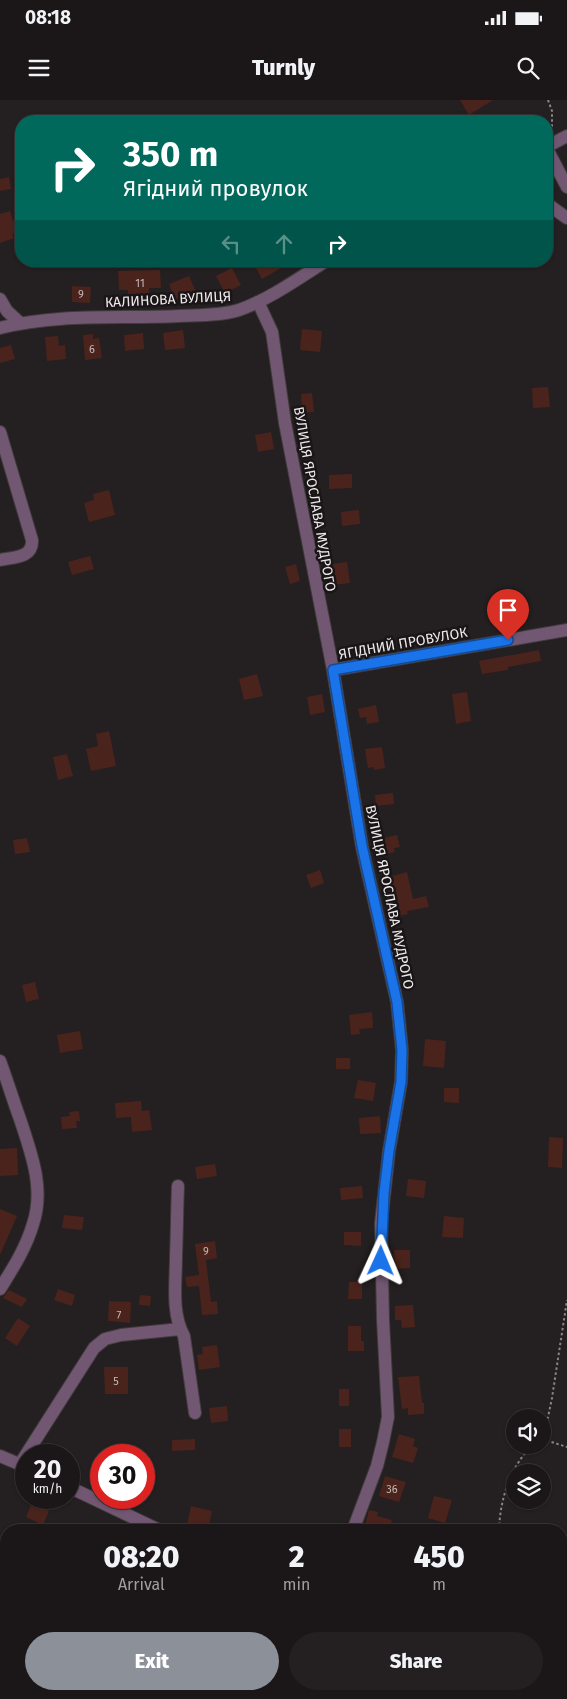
<!DOCTYPE html>
<html lang="en">
<head>
<meta charset="utf-8">
<style>
  body { margin:0; font-family:"Fira Sans",sans-serif; background:#242021; color:#f1f3f6; height:100vh; display:flex; flex-direction:column; font-size:19px; white-space:nowrap }
  * { box-sizing:border-box; margin:0 }
  p { font-size:16px; color:#a09fa2 }
  .icon { flex:none; width:28px; height:28px; fill:none; stroke:currentColor; stroke-width:2; stroke-linecap:round; stroke-linejoin:round }
  .map { position:relative; flex:1; overflow:hidden }
  .side { position:absolute; left:0px; top:1424px; width:568px; height:176px; display:flex; flex-direction:column; background:#1b1718; border-radius:20px 20px 0 0; box-shadow:0 1px 4px #0004,0 0 0 1px #393637 }
  .side>* { flex:none }
  .top-card { position:absolute; left:15px; top:15px; width:538px; height:152px; border-radius:20px; box-shadow:0 1px 4px #0004,0 0 0 1px #393637; background:#00695c; color:#fff; overflow:hidden }
  .controls { position:absolute; left:506px; top:1309px; display:grid; gap:10px }
  .controls a { display:grid; place-items:center; width:45px; height:45px; border-radius:50%; background:#1b1718; box-shadow:0 1px 4px #0004,0 0 0 1px #393637; font-size:25px }
  .speed { position:absolute; left:15px; top:1344px; display:flex; gap:10px; font-size:25px; font-weight:700; text-align:center }
  .speed>* { display:grid; place-content:center; width:65px; height:65px; border-radius:50%; background:#1b1718; box-shadow:0 1px 4px #0004,0 0 0 1px #393637; line-height:1 }
  .speed small { font-size:12px; font-weight:400 }
  .speed .limit { border:8px solid #d22; background:#fff; color:#111 }
  .pin { position:absolute; display:grid; place-items:center; width:42px; height:42px; color:#fff; margin:-51px -21px; border-radius:50% 50% 50% 0; rotate:-45deg; box-shadow:0 0 5px #0007 }
  .pin .icon { rotate:45deg }
  .me { position:absolute; width:55px; margin:-28px; rotate:1deg; stroke-linejoin:round; filter:drop-shadow(0 0 4px #0008) }
  .turn { display:flex; align-items:center; gap:18px; height:105px; padding:0 25px; font-size:22px }
  .turn .icon { width:65px; height:65px; stroke-width:2.5 }
  .turn b { display:block; font-size:35px; line-height:42px }
  .lanes { display:flex; align-items:center; height:48px; padding:0 25px; background:#0003; justify-content:center; gap:25px; direction:ltr }
  .lanes .off { opacity:.35 }
  .eta { display:flex; justify-content:space-evenly; align-items:center; height:85px; text-align:center }
  .eta b { font-size:30px; font-weight:800; line-height:35px }
  .button { display:flex; gap:10px; margin-top:auto; padding:10px 25px }
  .button a { flex:1; height:58px; border-radius:30px; background:#8c9099; color:#fff; font-size:20px; font-weight:800; line-height:58px; text-align:center }
  .button a+a { background:#242021; color:#f1f3f6 }
  .status { display:flex; justify-content:space-between; align-items:center; height:35px; padding:0 25px; background:#1b1718; direction:ltr }
  .status svg { height:14px; fill:currentColor }
  header { display:flex; justify-content:space-between; align-items:center; height:65px; padding:0 25px; background:#1b1718; font-size:22px; font-weight:800 }
  .map>svg:first-child { display:block }
  .green { fill:#41290d }
  .building { fill:#4a241c }
  .lines { fill:none; stroke-linecap:round; stroke-linejoin:round }
  .minor-casing { stroke:#403b3c; stroke-width:14 }
  .path { stroke:#898485; stroke-width:2; stroke-dasharray:2.5 2.5; stroke-linecap:butt }
  .minor { stroke:#725772; stroke-width:12 }
  .route-casing { stroke:#114b97; stroke-width:12 }
  .route { stroke:#1a73e8; stroke-width:9 }
  .labels { text-anchor:middle; stroke-width:5; stroke-linejoin:round; paint-order:stroke }
  .number-label { font-size:11px; fill:#c4b8b6 }
  .street-label { font-size:14px; fill:#ede9ea; stroke:#1a1517 }
</style>
</head>
<body>
<div class="status"><b>08:18</b><svg viewBox="0 0 49 12"><path d="M0 12V9h3v3zM5 12V6h3v6zM10 12V3h3v9zM15 12V0h3v12zM26 1h20v11H26zM47 4h2v5h-2z"/></svg></div>
<header><svg class="icon" aria-label="menu" viewBox="0 0 24 24"><path d="M4 6h16M4 12h16M4 18h16"/></svg>Turnly<svg class="icon" aria-label="search" viewBox="0 0 24 24"><circle cx="10" cy="10" r="6"/><path d="M15 15l6 6"/></svg></header>
<div class="map">
<svg width="567" height="1599" viewBox="0 0 567 1599">
  <rect width="100%" height="100%" fill="#241f20"/>
  <path class="green" d="M227,1594H258L259,1599H230Z"/>
  <g class="building">
    <path d="M460,0H493L469,15Z"/>
    <path d="M9,77L11,89L0,91V79Z"/>
    <path d="M10,111L13,121L16,120L20,132L12,134L14,138L0,143V114Z"/>
    <path d="M252,161H277L281,168L262,179Z"/>
    <path d="M232,168L241,185L225,193L216,176Z"/>
    <path d="M160,170L161,188H149V199L128,200V190H119L118,171Z"/>
    <path d="M189,176L196,192L175,200L169,184Z"/>
    <path d="M72,186L91,187L90,203L72,202Z"/>
    <path d="M302,229L322,231L320,252L300,250Z"/>
    <path d="M183,230L185,248L165,250L163,233Z"/>
    <path d="M143,233L144,249L125,251L124,235Z"/>
    <path d="M93,234V239L99,238L102,258L85,260L83,235Z"/>
    <path d="M58,236L59,246L65,245L66,259L47,261L45,237Z"/>
    <path d="M11,245L15,259L0,263V248Z"/>
    <path d="M548,287L550,307L533,308L532,288Z"/>
    <path d="M312,293L314,312L302,313L301,294Z"/>
    <path d="M271,332L274,349L258,352L255,335Z"/>
    <path d="M310,334L313,353L300,355L297,336Z"/>
    <path d="M352,374V388L329,389V375Z"/>
    <path d="M109,390L115,415L89,422L84,403L94,400L93,394Z"/>
    <path d="M359,410L360,424L342,426L341,412Z"/>
    <path d="M90,456L94,469L72,475L68,462Z"/>
    <path d="M347,462L350,483L334,485L332,464Z"/>
    <path d="M296,464L300,481L290,484L285,467Z"/>
    <path d="M539,550L541,561L508,567V570L482,574L479,561Z"/>
    <path d="M257,574L263,596L244,600L239,579Z"/>
    <path d="M467,592L471,621L456,624L452,594Z"/>
    <path d="M322,594L325,612L310,615L307,597Z"/>
    <path d="M376,605L379,622L367,624L366,617L360,618L358,609Z"/>
    <path d="M109,631L116,666L91,671L86,649L98,646L96,634Z"/>
    <path d="M382,647L385,668L374,670V667L368,668L365,649Z"/>
    <path d="M67,654L73,676L58,680L53,657Z"/>
    <path d="M393,693L394,704L376,706L375,695Z"/>
    <path d="M397,735L400,747L394,748L395,752L382,755L379,739Z"/>
    <path d="M27,738L30,752L15,754L13,740Z"/>
    <path d="M320,770L324,783L311,788L306,775Z"/>
    <path d="M407,772L413,799L426,796L429,807L407,811L408,814L389,818L386,804L395,803L388,777Z"/>
    <path d="M35,882L39,899L26,902L22,885Z"/>
    <path d="M372,912L373,928L359,929L360,934L351,935L349,915Z"/>
    <path d="M80,931L83,949L60,953L57,935Z"/>
    <path d="M425,939L446,941L444,968L423,966Z"/>
    <rect x="336" y="958" width="14" height="11"/>
    <path d="M358,980L376,983L373,1001L354,998Z"/>
    <path d="M444,988H459V1003L444,1002Z"/>
    <path d="M141,1001L142,1011L149,1010L152,1030L132,1032L131,1017L116,1018L115,1003Z"/>
    <path d="M79,1011L80,1021H76L77,1028L62,1029L61,1017L70,1016L69,1012Z"/>
    <path d="M380,1016L381,1033L360,1034L359,1018Z"/>
    <path d="M549,1037L563,1038L562,1068L548,1067Z"/>
    <path d="M17,1048L18,1075L0,1076V1049Z"/>
    <path d="M215,1064L217,1076L197,1079L195,1067Z"/>
    <path d="M408,1079L426,1081L424,1098L406,1096Z"/>
    <path d="M362,1086L363,1098L341,1100L340,1088Z"/>
    <path d="M0,1109L17,1116L0,1155Z"/>
    <path d="M64,1115L84,1117L82,1130L62,1128Z"/>
    <path d="M444,1116L464,1118L463,1138L442,1137Z"/>
    <path d="M344,1132H361V1146L344,1145Z"/>
    <path d="M215,1141L217,1158L206,1160L211,1202L217,1201L218,1214L202,1215L199,1186L187,1187L185,1177L199,1175L195,1144Z"/>
    <path d="M394,1150H410V1168L395,1169Z"/>
    <path d="M349,1182H362V1199H348Z"/>
    <path d="M58,1189L75,1195L72,1206L54,1200Z"/>
    <path d="M9,1190L27,1199L22,1207L3,1198Z"/>
    <path d="M140,1195L151,1196L150,1206L139,1205Z"/>
    <path d="M109,1201L131,1202L130,1223L108,1221Z"/>
    <path d="M413,1205L415,1227L402,1228L401,1220H395V1206Z"/>
    <path d="M18,1218L30,1226L17,1246L5,1238Z"/>
    <path d="M348,1226H361V1241H364V1251H348Z"/>
    <path d="M217,1245L220,1267L199,1270L197,1255L203,1254L202,1247Z"/>
    <path d="M104,1267H128V1294H105Z"/>
    <path d="M419,1276L422,1303H424V1314L408,1315V1308L402,1309L398,1277Z"/>
    <rect x="339" y="1289" width="10" height="17"/>
    <path d="M227,1306L228,1321L211,1323L209,1308Z"/>
    <rect x="339" y="1329" width="12" height="18"/>
    <path d="M399,1334L415,1339L413,1346L418,1348L413,1363L392,1357Z"/>
    <path d="M195,1339V1350L172,1351V1340Z"/>
    <path d="M385,1376L406,1382L399,1402L379,1396Z"/>
    <path d="M434,1396L452,1400L445,1423L428,1418Z"/>
    <path d="M32,1403L49,1411L43,1425L26,1417Z"/>
    <path d="M191,1406L212,1411L208,1430L187,1425Z"/>
    <path d="M369,1410L378,1412L377,1416L392,1420L389,1430H369L370,1427L365,1426Z"/>
  </g>
  <g class="lines">
    <g class="minor-casing">
      <g id="minor">
        <path d="M546,47L567,87"/>
        <path d="M546,47L567,36"/>
        <path d="M546,103L567,118"/>
        <path d="M0,199L7,211L20,223"/>
        <path d="M258,202L272,232L285,323L333,570L362,747L397,902L402,950L401,982L389,1051L381,1123L383,1220L388,1317L383,1342L377,1366L353,1430"/>
        <path d="M0,228C58,213 120,219 179,216C199,215 220,216 239,210C270,199 299,178 326,161"/>
        <path d="M0,332L32,440C33,458 14,457 0,460"/>
        <path d="M333,570L567,530"/>
        <path d="M0,961C7,980 13,1000 20,1019C31,1053 45,1088 33,1124C26,1148 13,1168 0,1189"/>
        <path d="M178,1086C177,1109 177,1132 176,1156C176,1182 171,1213 184,1236L195,1313"/>
        <path d="M0,1356L26,1367"/>
        <path d="M20,1364L94,1248L105,1239L121,1235L180,1229"/>
        <path d="M69,1387L159,1430"/>
        <path d="M561,1536L567,1538"/>
        <path d="M213,1594L217,1599"/>
        <path d="M268,1594L269,1599"/>
        <path d="M167,1599L184,1594"/>
      </g>
    </g>
    <g class="path">
      <path d="M548,0L552,11V29"/>
      <path d="M542,1333L547,1322L552,1298L567,1200"/>
      <path d="M542,1339L567,1347"/>
      <path d="M499,1430C500,1400 510,1366 533,1345"/>
      <path d="M500,1594L501,1599"/>
    </g>
    <use href="#minor" class="minor"/>
  </g>
  <g class="lines">
    <g class="route-casing">
      <path id="route" d="M381,1161L384,1093L389,1051L401,982L402,950L397,902L362,746L333,570L508,540"/>
    </g>
    <use href="#route" class="route"/>
  </g>
  <g class="labels">
    <g class="number-label">
      <text x="140" y="187">11</text>
      <text x="81" y="198">9</text>
      <text x="92" y="253">6</text>
      <text x="206" y="1155">9</text>
      <text x="119" y="1219">7</text>
      <text x="116" y="1285">5</text>
      <text x="392" y="1393">36</text>
    </g>
    <g class="street-label">
      <text transform="translate(168 199) rotate(-3)" y="5">КАЛИНОВА ВУЛИЦЯ</text>
      <text transform="translate(315 399) rotate(80)" y="5">ВУЛИЦЯ ЯРОСЛАВА МУДРОГО</text>
      <text transform="translate(403 543) rotate(-10)" y="5">ЯГІДНИЙ ПРОВУЛОК</text>
      <text transform="translate(390 797) rotate(78)" y="5">ВУЛИЦЯ ЯРОСЛАВА МУДРОГО</text>
    </g>
  </g>
</svg>
<div class="controls">
<a><svg class="icon" aria-label="sound" viewBox="0 0 24 24"><path d="M4 9h4l5-4v14l-5-4H4zM17 9q2 3 0 6"/></svg></a>
<a><svg class="icon" aria-label="layers" viewBox="0 0 24 24"><path d="M12 4l9 5-9 5-9-5zM3 14l9 5 9-5"/></svg></a>
</div>
<div class="speed"><div>20<small>km/h</small></div><div class="limit">30</div></div>
<div class="pin" style="left:508px;top:540px;background:#d93025"><svg class="icon" aria-label="arrive" viewBox="0 0 24 24"><path d="M6 21V4h12l-3 4 3 4H6"/></svg></div>
<svg class="me" style="left:381px;top:1161px" viewBox="-20 -20 40 40"><path d="M0-17L14 15 0 8-14 15z" fill="#1a73e8" stroke="#fff" stroke-width="4"/></svg>
<div class="top-card">
<div class="turn"><svg class="icon" aria-label="right" viewBox="0 0 24 24"><path d="M7 20v-9h11M14 6l5 5-5 5"/></svg><div><b>350 m</b>Ягідний провулок</div></div>
<div class="lanes"><svg class="icon off" aria-label="left" viewBox="0 0 24 24"><path d="M17 20v-9H6M10 6l-5 5 5 5"/></svg><svg class="icon off" aria-label="ahead" viewBox="0 0 24 24"><path d="M12 20V5M6 11l6-6 6 6"/></svg><svg class="icon" aria-label="right" viewBox="0 0 24 24"><path d="M7 20v-9h11M14 6l5 5-5 5"/></svg></div>
</div>
<section class="side">
<div class="eta">
<div><b>08:20</b><p>Arrival</p></div>
<div><b>2</b><p>min</p></div>
<div><b>450</b><p>m</p></div>
</div>
<div class="button"><a>Exit</a><a>Share</a></div>
</section>
</div>
</body>
</html>
